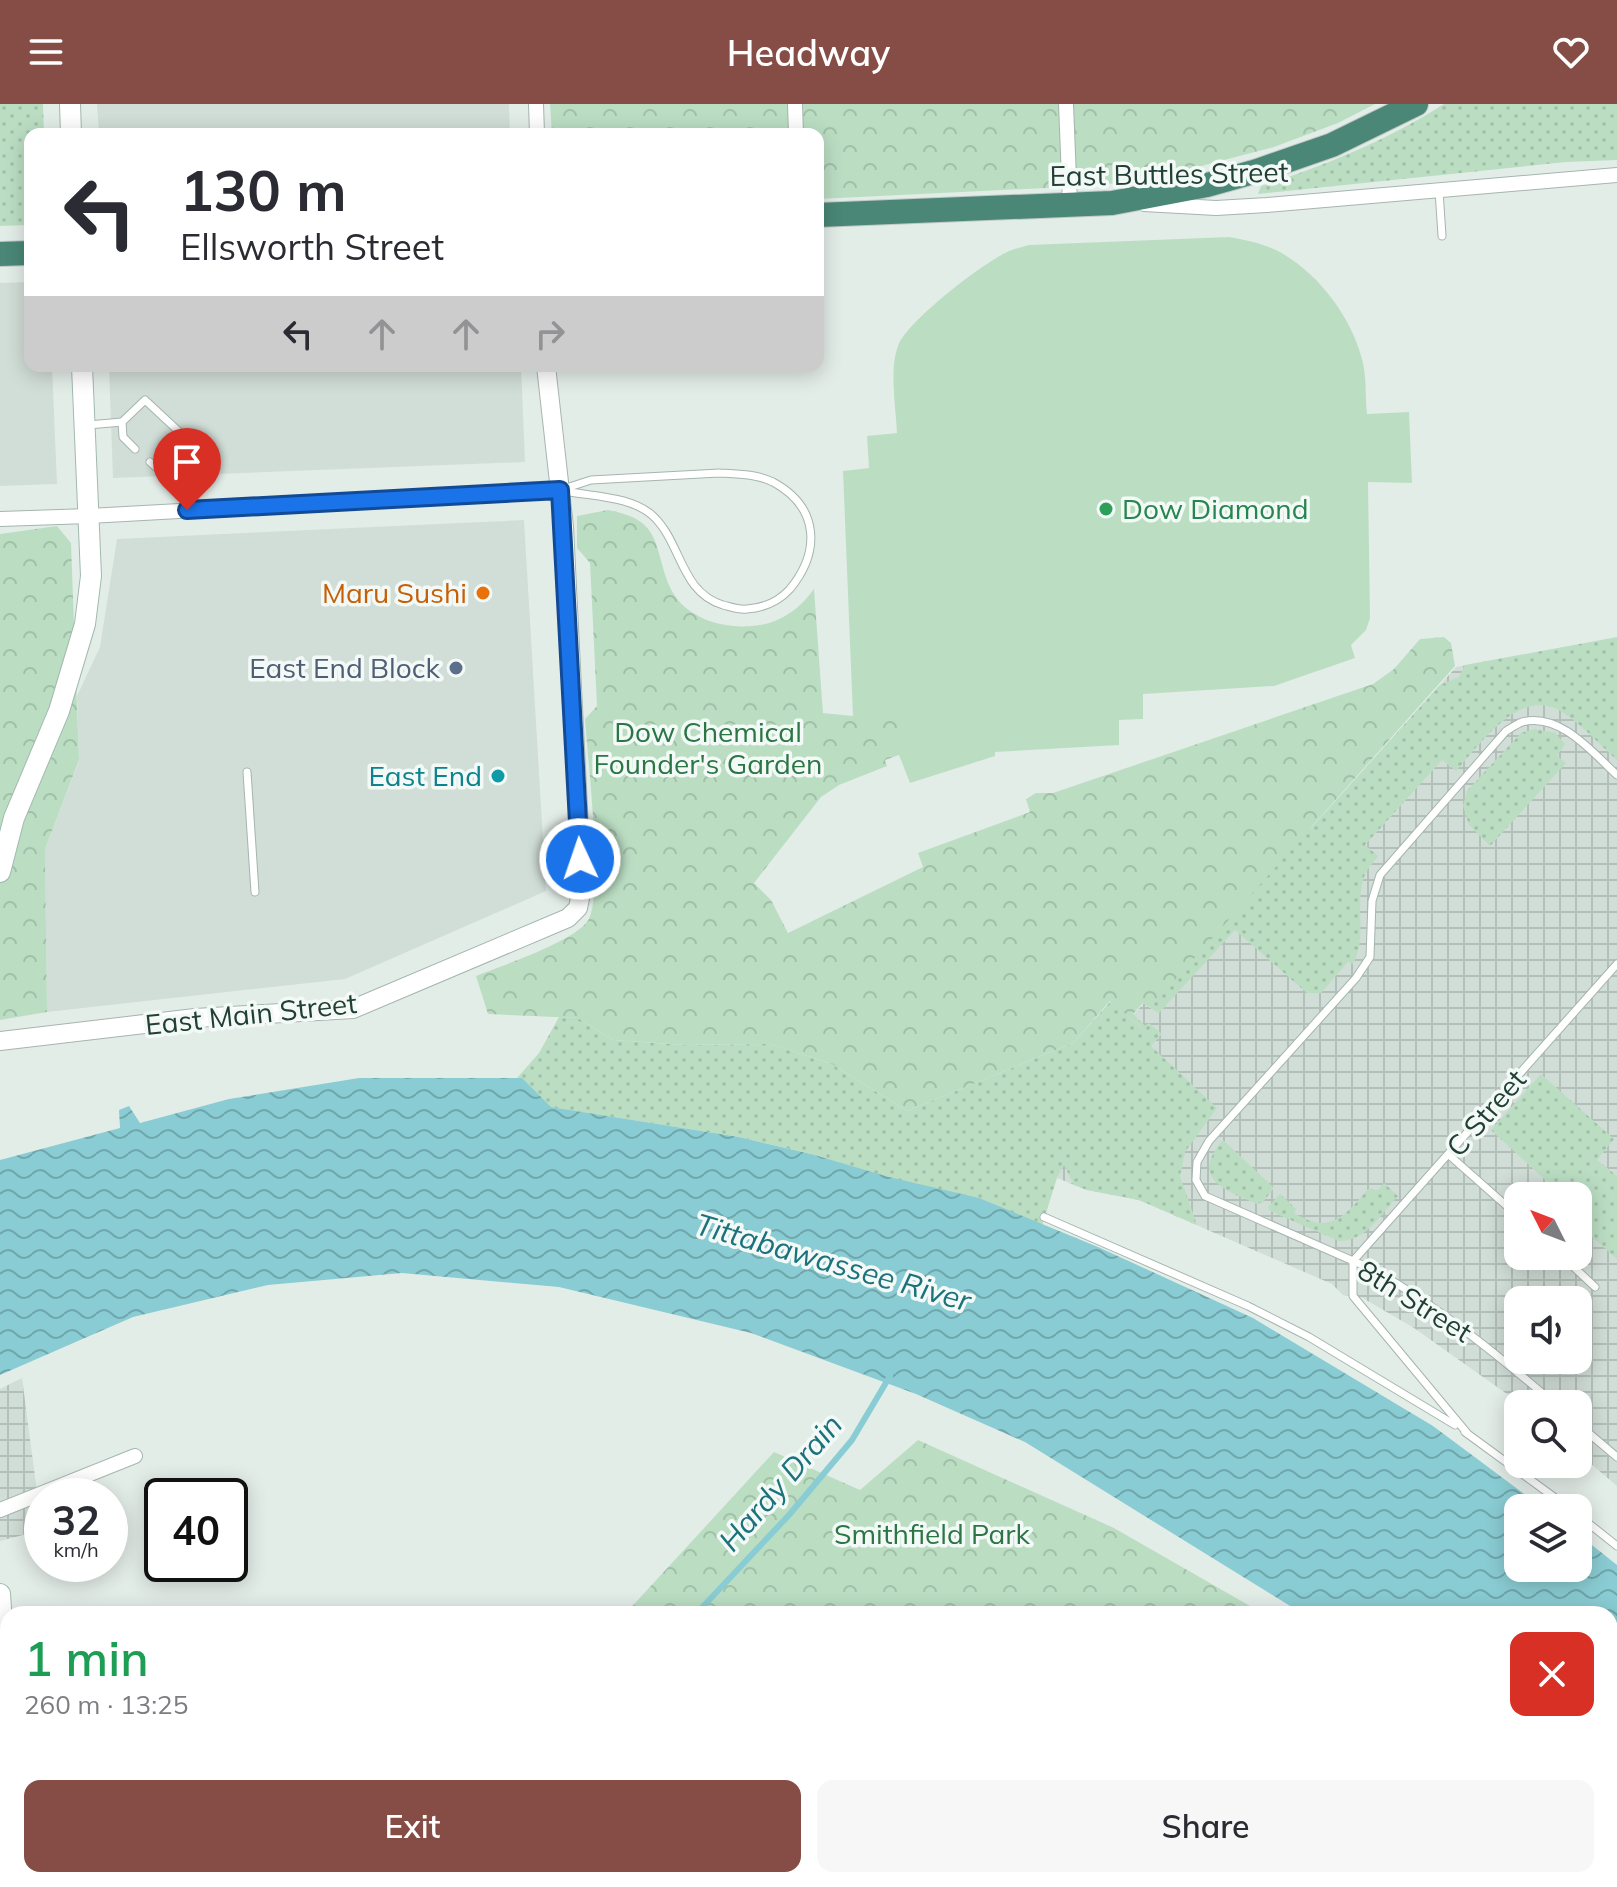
<!DOCTYPE html>
<html lang="en">
<head>
<meta charset="utf-8">
<style>
  body { margin:0; font-family:Mulish,sans-serif; background:#f7f7f7; color:#2b2b33; height:100vh; display:flex; flex-direction:column; font-size:30px; white-space:nowrap }
  * { box-sizing:border-box; margin:0 }
  p { font-size:26px; color:#7c7c81 }
  .icon { flex:none; width:44px; height:44px; fill:none; stroke:currentColor; stroke-width:2; stroke-linecap:round; stroke-linejoin:round }
  .map { position:relative; flex:1; overflow:hidden }
  .drawer { position:absolute; left:0px; top:1502px; width:1618px; height:282px; display:flex; flex-direction:column; background:#fff; border-radius:24px 24px 0 0; box-shadow:0 4px 20px #0003 }
  .drawer>* { flex:none }
  .guide { position:absolute; left:24px; top:24px; width:800px; height:244px; border-radius:16px; box-shadow:0 4px 20px #0003; background:#fff; color:#2b2b33; overflow:hidden }
  .needle { width:52px; rotate:312deg }
  .tools { position:absolute; left:1504px; top:1078px; display:grid; gap:16px }
  .tools a { display:grid; place-items:center; width:88px; height:88px; border-radius:16px; background:#fff; box-shadow:0 4px 20px #0003; font-size:40px }
  .speed { position:absolute; left:24px; top:1374px; display:flex; gap:16px; font-size:40px; font-weight:700; text-align:center }
  .speed>* { display:grid; place-content:center; width:104px; height:104px; border-radius:50%; background:#fff; box-shadow:0 4px 20px #0003; line-height:1 }
  .speed small { font-size:20px; font-weight:400 }
  .speed .limit { border:4px solid #111; border-radius:12px; background:#fff; color:#111 }
  .pin { position:absolute; display:grid; place-items:center; width:68px; height:68px; color:#fff; margin:-82px -34px; border-radius:50% 50% 50% 0; rotate:-45deg; box-shadow:0 0 8px #0007 }
  .pin .icon { rotate:45deg }
  .me { position:absolute; width:88px; margin:-44px; rotate:357deg; stroke-linejoin:round; filter:drop-shadow(0 0 6px #0008) }
  .turn { display:flex; align-items:center; gap:28px; height:168px; padding:0 24px; font-size:36px }
  .turn .icon { width:104px; height:104px; stroke-width:2.5 }
  .turn b { display:block; font-size:56px; line-height:68px }
  .lanes { display:flex; align-items:center; height:76px; padding:0 24px; background:#0003; justify-content:center; gap:40px; direction:ltr }
  .lanes .off { opacity:.35 }
  .round { display:grid; place-items:center; flex:none; width:84px; height:84px; border-radius:16px; background:#f7f7f7 }
  .head { display:flex; align-items:center; justify-content:space-between; height:136px; padding:0 24px }
  h1 { font-size:48px; font-weight:600; line-height:60px; color:#1e9e55 }
  .cta { display:flex; gap:16px; margin-top:auto; padding:16px 24px }
  .cta a { flex:1; height:92px; border-radius:16px; background:#854d45; color:#fff; font-size:32px; font-weight:600; line-height:92px; text-align:center }
  .cta a+a { background:#f7f7f7; color:#2b2b33 }
  header { display:flex; justify-content:space-between; align-items:center; height:104px; padding:0 24px; background:#854d45; color:#fff; font-size:36px; font-weight:600 }
  .map>svg:first-child { display:block }
  .built { fill:#d1ddd7 }
  .industrial { fill:url(#industrial-grid); fill-rule:evenodd }
  .grass { fill:url(#grass-dots) }
  .park { fill:url(#park-crowns) }
  .garden { fill:#bbdec3 }
  .water { fill:url(#water-waves) }
  .lines { fill:none; stroke-linecap:round; stroke-linejoin:round }
  .stream { stroke:#8accd3; stroke-width:6 }
  .service-casing { stroke:#a5b5af; stroke-width:9 }
  .minor-casing { stroke:#a5b5af; stroke-width:16 }
  .tertiary-casing { stroke:#a5b5af; stroke-width:20 }
  .secondary-casing { stroke:#a1b9af; stroke-width:22 }
  .trunk-casing { stroke:#c1c9c6; stroke-width:26 }
  .service { stroke:#fff; stroke-width:7 }
  .minor { stroke:#fff; stroke-width:14 }
  .tertiary { stroke:#fff; stroke-width:18 }
  .secondary { stroke:#fff; stroke-width:20 }
  .trunk { stroke:#4a8776; stroke-width:24 }
  .route-casing { stroke:#114b97; stroke-width:20 }
  .route { stroke:#1a73e8; stroke-width:14 }
  .leisure-dot { fill:#2e9e5b; stroke:#f3f9f6; stroke-width:3 }
  .food-dot { fill:#e8710a; stroke:#f3f9f6; stroke-width:3 }
  .service-dot { fill:#5c6f8a; stroke:#f3f9f6; stroke-width:3 }
  .culture-dot { fill:#0f9aa8; stroke:#f3f9f6; stroke-width:3 }
  .labels { text-anchor:middle; stroke-width:7; stroke-linejoin:round; paint-order:stroke }
  .street-label { font-size:28px; fill:#223f35; stroke:#f3f9f6 }
  .leisure-label { font-size:28px; fill:#27864d; stroke:#f3f9f6; text-anchor:start }
  .food-label { font-size:28px; fill:#c56008; stroke:#f3f9f6; text-anchor:end }
  .service-label { font-size:28px; fill:#4e5e75; stroke:#f3f9f6; text-anchor:end }
  .park-label { font-size:28px; fill:#2b7644; stroke:#f3f9f6 }
  .culture-label { font-size:28px; fill:#0d838f; stroke:#f3f9f6; text-anchor:end }
  .water-label { font-size:30px; font-style:italic; fill:#1b717c; stroke:#f3f9f6 }
</style>
</head>
<body>
<header><svg class="icon" aria-label="menu" viewBox="0 0 24 24"><path d="M4 6h16M4 12h16M4 18h16"/></svg>Headway<svg class="icon" aria-label="heart" viewBox="0 0 24 24"><path d="M12 20l-8-8c-3-5 5-10 8-4 3-6 11-1 8 4z"/></svg></header>
<div class="map">
<svg width="1617" height="1783" viewBox="0 0 1617 1783">
  <defs>
    <pattern id="industrial-grid" width="8" height="8" patternUnits="userSpaceOnUse" patternTransform="scale(2)"><rect width="8" height="8" fill="#d1ddd7"/><path d="M0 4h8M4 0v8" fill="none" stroke="#b3bfb9"/></pattern>
    <pattern id="grass-dots" width="8" height="8" patternUnits="userSpaceOnUse" patternTransform="scale(2)"><rect width="8" height="8" fill="#bbdec3"/><path d="M2 2h.1M6 6h.1" fill="none" stroke="#a0c0a8" stroke-width="1.8" stroke-linecap="round"/></pattern>
    <pattern id="park-crowns" width="20" height="18" patternUnits="userSpaceOnUse" patternTransform="scale(2)"><rect width="20" height="18" fill="#bbdec3"/><path d="M2 6a3 3 0 1 1 6 0M12 15a3 3 0 1 1 6 0" fill="none" stroke="#a0c0a8"/></pattern>
    <pattern id="water-waves" width="16" height="10" patternUnits="userSpaceOnUse" patternTransform="scale(2)"><rect width="16" height="10" fill="#8accd3"/><path d="M0 5q4-4 8 0t8 0" fill="none" stroke="#70a7ac"/></pattern>
  </defs>
  <rect width="100%" height="100%" fill="#e3ede8"/>
  <g class="built">
    <path d="M97,0H509L510,30H99Z"/>
    <path d="M30,178V262H52L57,380L0,382V179Z"/>
    <path d="M109,262H521L525,358L113,374Z"/>
    <path d="M524,416L546,787L345,875L47,908L45,745L79,657L77,592L100,543L117,435Z"/>
  </g>
  <g class="industrial">
    <path d="M1617,534V1382L1578,1349V1300H1521L1414,1224L1361,1193L1343,1191L1332,1180L1139,1096L1087,1086L1057,1074L1136,919L1133,911L1144,899L1150,904L1456,563ZM1518,1092H1578V1152H1518ZM1518,1196H1578V1256H1518Z"/>
    <path d="M22,1274L42,1426L0,1437V1285Z"/>
  </g>
  <g class="grass">
    <path d="M0,0H43L44,30H30V121L0,122Z"/>
    <path d="M1444,0H1617V56L1566,58L1258,90L1261,82C1324,62 1388,36 1444,0Z"/>
    <path d="M1617,533V656C1600,641 1584,623 1565,610C1522,579 1481,639 1456,667L1442,656L1365,741L1378,752C1373,759 1366,766 1364,773C1354,802 1368,832 1353,860L1348,858L1321,889H1307L1235,826L1159,909L1150,904L1276,730L1311,724L1440,581L1459,573L1465,561Z"/>
    <path d="M1535,625L1555,629L1565,640L1557,652L1566,659L1490,742L1469,721L1463,702L1467,687L1521,629Z"/>
    <path d="M1111,897L1136,919L1139,916L1145,922L1149,919L1162,930L1151,942L1217,1004L1185,1048L1180,1072L1197,1121L1139,1096L1087,1086L1074,1081L1064,1061L1057,1074L1042,1122L811,1050L739,1033L550,1003L522,975L517,974L539,949L559,913L578,914L613,936L685,941L770,940L832,960L907,1007L1073,939Z"/>
    <path d="M1541,970L1614,1035L1597,1056L1617,1072V1155L1578,1121V1092H1558L1555,1085L1491,1026Z"/>
    <path d="M1223,1036L1274,1084L1263,1098L1257,1100C1225,1086 1189,1075 1223,1036Z"/>
    <path d="M1384,1079L1398,1092C1382,1109 1365,1138 1339,1137L1270,1107L1268,1103L1280,1090L1296,1105L1294,1109C1330,1131 1344,1113 1368,1085L1378,1086Z"/>
  </g>
  <g class="park">
    <path d="M550,0H1375L1338,19L1274,43L1148,76L1087,82L818,95V30H552Z"/>
    <path d="M608,406C662,416 653,440 669,481C682,513 721,525 752,522C779,520 799,506 814,485L823,609L853,612H899V651L885,656L887,662L839,681L821,693L754,779L771,796L788,829L923,763L918,749L1030,708L1026,695L1036,689H1053L1373,580L1394,565L1420,535L1444,533L1451,539L1455,562L1150,904L1143,899L1133,910L1139,916L1136,919L1110,897L1073,939L907,1007L832,960L770,940L685,941L613,936L578,914L488,910L476,872C503,861 570,839 587,818C605,797 587,649 585,615L597,602L590,459L577,444V412Z"/>
    <path d="M57,422L71,439L79,656L45,745L47,908L0,916V430Z"/>
    <path d="M918,1336L1114,1424L1264,1510H625L774,1348L860,1386Z"/>
    <path d="M382,1776H1571L1578,1783H375Z"/>
  </g>
  <path class="garden" d="M1229,133C1245,136 1261,139 1276,146C1317,167 1351,212 1362,255C1367,273 1365,293 1367,310L1409,308L1412,379L1368,378L1370,514L1366,526L1351,541L1355,554L1274,582L1143,590V615L1119,616V641L995,648V652L910,679L899,651L898,612H853L843,367L869,364L867,332L897,329C896,305 889,265 898,242C907,217 981,161 1005,149C1013,145 1022,143 1029,141Z"/>
  <g class="water">
    <path d="M359,974H522L551,1003L739,1033L811,1050L889,1073L979,1094L1098,1143L1253,1214L1433,1322L1543,1404H1518V1464H1578V1430L1617,1461V1772L1610,1765V1510H1303L1025,1338L916,1290L751,1229L559,1183L402,1169L268,1181L133,1213L0,1271V1056L120,1024L119,1006L129,1002L140,1019L229,995Z"/>
    <path d="M739,1776H1018L1004,1783L895,1781L732,1783Z"/>
  </g>
  <g class="lines">
    <g class="stream">
      <path d="M696,1510L789,1411L852,1336L890,1272"/>
      <path d="M493,1783L495,1776"/>
    </g>
    <g class="service-casing">
      <g id="service">
        <path d="M1439,86L1442,132"/>
        <path d="M122,318L123,333L135,345"/>
        <path d="M88,321L122,318L145,296L188,336L187,406"/>
        <path d="M150,358L159,366L183,362"/>
        <path d="M719,369C737,370 757,370 773,378C819,403 821,447 790,485C778,498 763,504 747,505C738,506 731,503 723,501C680,488 682,439 653,412C630,391 590,393 560,386L591,376Z"/>
        <path d="M247,668L255,788"/>
        <path d="M1449,1051L1518,1112"/>
        <path d="M1044,1113L1248,1202L1309,1233L1455,1321"/>
        <path d="M1562,1152L1595,1183"/>
        <path d="M1555,1300C1498,1251 1441,1205 1376,1167L1205,1092L1196,1076L1197,1058L1209,1037L1356,874L1370,853L1372,797L1380,771L1506,627C1511,624 1517,620 1522,618C1560,608 1593,649 1617,671"/>
        <path d="M1578,1320L1617,1353"/>
        <path d="M1465,1328L1569,1404"/>
        <path d="M1467,1329L1353,1192V1157L1617,860"/>
        <path d="M1578,1411L1617,1442"/>
      </g>
    </g>
    <g class="minor-casing">
      <g id="minor">
        <path d="M536,0L537,30"/>
        <path d="M795,0L796,30"/>
        <path d="M1066,0L1070,100"/>
        <path d="M1144,100L1216,104L1267,101L1617,71"/>
        <path d="M0,415L89,412L560,386"/>
        <path d="M0,1406L135,1352"/>
      </g>
    </g>
    <g class="tertiary-casing">
      <path id="tertiary" d="M0,937L195,914L353,905L568,814L578,804L582,784L564,423L546,262"/>
    </g>
    <g class="secondary-casing">
      <g id="secondary">
        <path d="M70,0L71,30"/>
        <path d="M0,768L14,714L59,607L85,520L91,472L82,262"/>
        <path d="M0,1490L8,1606"/>
        <path d="M30,1776L31,1783"/>
      </g>
    </g>
    <g class="trunk-casing">
      <g id="trunk">
        <path d="M818,111L1112,99L1207,81L1257,67L1332,41L1416,0"/>
        <path d="M0,150L30,149"/>
      </g>
    </g>
    <use href="#service" class="service"/>
    <use href="#minor" class="minor"/>
    <use href="#tertiary" class="tertiary"/>
    <use href="#secondary" class="secondary"/>
    <use href="#trunk" class="trunk"/>
  </g>
  <g class="lines">
    <g class="route-casing">
      <path id="route" d="M187,406L560,386L580,755"/>
    </g>
    <use href="#route" class="route"/>
  </g>
  <circle class="leisure-dot" cx="1106" cy="405" r="8"/>
  <circle class="food-dot" cx="483" cy="489" r="8"/>
  <circle class="service-dot" cx="456" cy="564" r="8"/>
  <circle class="culture-dot" cx="498" cy="672" r="8"/>
  <g class="labels">
    <g class="street-label">
      <text transform="translate(1169 70) rotate(-1)" y="10">East Buttles Street</text>
      <text transform="translate(251 910) rotate(-6)" y="10">East Main Street</text>
      <text transform="translate(1486 1009) rotate(-49)" y="10">C Street</text>
      <text transform="translate(1415 1197) rotate(32)" y="10">8th Street</text>
    </g>
    <g class="leisure-label">
      <text x="1122" y="415">Dow Diamond</text>
    </g>
    <g class="food-label">
      <text x="467" y="499">Maru Sushi</text>
    </g>
    <g class="service-label">
      <text x="440" y="574">East End Block</text>
    </g>
    <g class="park-label">
      <text x="708" y="638">Dow Chemical<tspan x="708" dy="32">Founder's Garden</tspan></text>
      <text x="932" y="1440">Smithfield Park</text>
    </g>
    <g class="culture-label">
      <text x="482" y="682">East End</text>
    </g>
    <g class="water-label">
      <text transform="translate(833 1159) rotate(16)" y="10">Tittabawassee River</text>
      <text transform="translate(781 1379) rotate(-49)" y="10">Hardy Drain</text>
    </g>
  </g>
</svg>
<div class="tools">
<a><svg class="needle" viewBox="-14 -14 28 28"><path d="M0-13l5 13h-10z" fill="#e53935"/><path d="M0 13l5-13h-10z" fill="#7c7c81"/></svg></a>
<a><svg class="icon" aria-label="sound" viewBox="0 0 24 24"><path d="M4 9h4l5-4v14l-5-4H4zM17 9q2 3 0 6"/></svg></a>
<a><svg class="icon" aria-label="search" viewBox="0 0 24 24"><circle cx="10" cy="10" r="6"/><path d="M15 15l6 6"/></svg></a>
<a><svg class="icon" aria-label="layers" viewBox="0 0 24 24"><path d="M12 4l9 5-9 5-9-5zM3 14l9 5 9-5"/></svg></a>
</div>
<div class="speed"><div>32<small>km/h</small></div><div class="limit">40</div></div>
<div class="pin" style="left:187px;top:406px;background:#d93025"><svg class="icon" aria-label="arrive" viewBox="0 0 24 24"><path d="M6 21V4h12l-3 4 3 4H6"/></svg></div>
<svg class="me" style="left:580px;top:755px" viewBox="-20 -20 40 40"><circle r="17" fill="#1a73e8" stroke="#fff" stroke-width="3"/><path d="M0-11L8 9 0 5-8 9z" fill="#fff"/></svg>
<div class="guide">
<div class="turn"><svg class="icon" aria-label="left" viewBox="0 0 24 24"><path d="M17 20v-9H6M10 6l-5 5 5 5"/></svg><div><b>130 m</b>Ellsworth Street</div></div>
<div class="lanes"><svg class="icon" aria-label="left" viewBox="0 0 24 24"><path d="M17 20v-9H6M10 6l-5 5 5 5"/></svg><svg class="icon off" aria-label="ahead" viewBox="0 0 24 24"><path d="M12 20V5M6 11l6-6 6 6"/></svg><svg class="icon off" aria-label="ahead" viewBox="0 0 24 24"><path d="M12 20V5M6 11l6-6 6 6"/></svg><svg class="icon off" aria-label="right" viewBox="0 0 24 24"><path d="M7 20v-9h11M14 6l5 5-5 5"/></svg></div>
</div>
<section class="drawer">
<div class="head"><div><h1>1 min</h1><p>260 m · 13:25</p></div><a class="round" style="background:#d93025;color:#fff"><svg class="icon" aria-label="close" viewBox="0 0 24 24"><path d="M6 6l12 12M18 6L6 18"/></svg></a></div>
<div class="cta"><a>Exit</a><a>Share</a></div>
</section>
</div>
</body>
</html>
